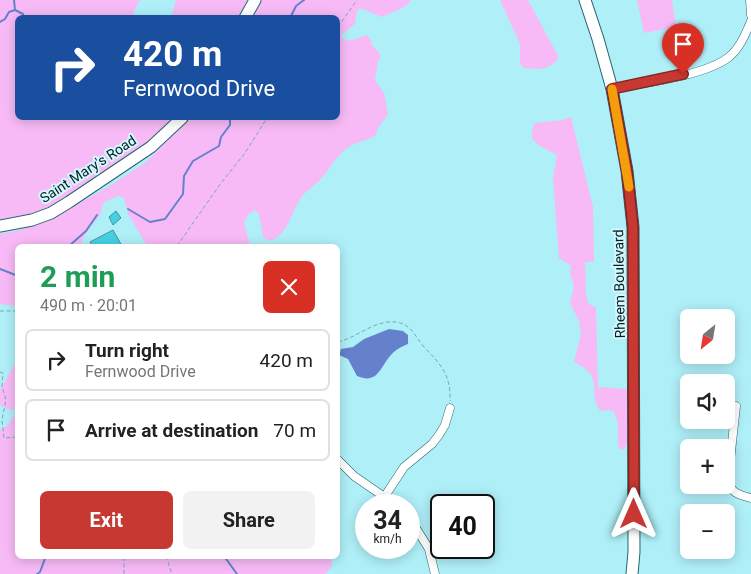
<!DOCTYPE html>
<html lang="en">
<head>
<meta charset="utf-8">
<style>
  body { margin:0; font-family:Roboto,sans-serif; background:#f2f2f2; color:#222; height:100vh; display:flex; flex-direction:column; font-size:19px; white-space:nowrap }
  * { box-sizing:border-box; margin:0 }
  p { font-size:16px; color:#767676 }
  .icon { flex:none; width:28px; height:28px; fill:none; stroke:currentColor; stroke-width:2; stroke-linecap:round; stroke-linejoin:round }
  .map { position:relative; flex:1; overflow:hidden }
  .side { position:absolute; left:15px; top:244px; width:325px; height:315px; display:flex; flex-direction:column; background:#fff; border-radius:8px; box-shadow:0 2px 12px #0003 }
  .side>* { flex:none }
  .hud { position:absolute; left:15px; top:15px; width:325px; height:105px; border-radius:8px; box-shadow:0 2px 12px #0003; background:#1a4fa0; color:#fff; overflow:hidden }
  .needle { width:32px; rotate:210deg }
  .tools { position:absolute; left:680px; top:309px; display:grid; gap:10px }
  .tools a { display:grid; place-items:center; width:55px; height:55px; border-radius:8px; background:#fff; box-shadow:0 2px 12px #0003; font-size:25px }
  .speed { position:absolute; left:355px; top:494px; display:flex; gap:10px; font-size:25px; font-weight:700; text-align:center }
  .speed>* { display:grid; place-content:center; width:65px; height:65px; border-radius:50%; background:#fff; box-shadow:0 2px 12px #0003; line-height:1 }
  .speed small { font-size:12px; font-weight:400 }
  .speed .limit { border:2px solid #111; border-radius:8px; background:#fff; color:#111 }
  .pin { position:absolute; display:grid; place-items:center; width:42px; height:42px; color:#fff; margin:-51px -21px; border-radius:50% 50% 50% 0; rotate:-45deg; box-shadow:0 0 5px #0007 }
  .pin .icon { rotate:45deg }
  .me { position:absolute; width:55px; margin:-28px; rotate:0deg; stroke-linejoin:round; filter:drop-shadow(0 0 4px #0008) }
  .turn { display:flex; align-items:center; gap:18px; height:105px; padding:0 25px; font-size:22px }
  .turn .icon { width:65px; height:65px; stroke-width:2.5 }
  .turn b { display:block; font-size:35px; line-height:42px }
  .round { display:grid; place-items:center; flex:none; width:52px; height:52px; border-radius:8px; background:#f2f2f2 }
  .overview { display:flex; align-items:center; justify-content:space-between; height:85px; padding:0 25px }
  h1 { font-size:30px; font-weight:700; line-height:38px; color:#1e9e55 }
  .button { display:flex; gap:10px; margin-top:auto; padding:10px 25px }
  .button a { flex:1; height:58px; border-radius:8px; background:#c63831; color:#fff; font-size:20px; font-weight:700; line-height:58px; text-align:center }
  .button a+a { background:#f2f2f2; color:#222 }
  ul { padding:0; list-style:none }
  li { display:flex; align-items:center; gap:15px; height:62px; margin:0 10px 8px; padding:0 15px; border:2px solid #e0e0e0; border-radius:8px }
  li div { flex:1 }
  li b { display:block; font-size:19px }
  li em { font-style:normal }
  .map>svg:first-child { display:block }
  .green { fill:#f7baf6 }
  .water { fill:#6581cc }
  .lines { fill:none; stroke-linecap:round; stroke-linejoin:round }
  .stream { stroke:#6581cc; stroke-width:2 }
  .building { fill:#45d1e3; stroke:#518f97 }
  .street-casing { stroke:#25656d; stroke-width:9 }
  .secondary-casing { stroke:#25656d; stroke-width:13 }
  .path { stroke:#76aab1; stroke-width:1; stroke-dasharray:4 2.5; stroke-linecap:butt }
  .street { stroke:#fff; stroke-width:8 }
  .secondary { stroke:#fff; stroke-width:11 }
  .route-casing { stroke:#812420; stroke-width:12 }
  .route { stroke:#c63831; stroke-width:9 }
  .slow { stroke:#f59e0b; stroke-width:9 }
  .labels { text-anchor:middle; stroke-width:4; stroke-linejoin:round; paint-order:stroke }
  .street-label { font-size:14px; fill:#051f23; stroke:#d2f7fd }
</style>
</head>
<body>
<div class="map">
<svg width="751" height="574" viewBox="0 0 751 574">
  <rect width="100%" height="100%" fill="#afeff8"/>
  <g class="green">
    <path d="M0,0H140L133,13L134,17L18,18V118H174L142,148L52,207L27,217L0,221Z"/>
    <path d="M176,0H248L238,17H170L172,15Z"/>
    <path d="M261,0H411L406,6L382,17L360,8L357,11L355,24L342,34V38L349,41L367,35L371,40V44L378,51L381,57L378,62L375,80L384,93L388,114L378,128L376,135C369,140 360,141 352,145C336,153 330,171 318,182C312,188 305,191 301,198C292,211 287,236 270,241L263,237L259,214L255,210L249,214L244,222L250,246H147L128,214L124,198L119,196C114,198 107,200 104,203C101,206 102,211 100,215C93,224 83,234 81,246H18L17,306L0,304V234L19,230L55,217L111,185L146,162L190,118H338V18L251,17Z"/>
    <path d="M500,0H528L559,58C545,72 542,69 524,68L520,63V44Z"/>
    <path d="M637,0H672L676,27L644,33Z"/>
    <path d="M571,117L593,207L594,262H585L586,293L588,303L596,308L598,387L629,389L627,441L625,449L621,450L618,445V424L614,411L606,410L600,411L595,401L594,384L592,376L587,370L574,361L581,334L579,321L570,303L574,287L570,272L571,266L559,258L553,179L557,155L540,146L532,139V132L534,123L562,120Z"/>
    <path d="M17,360L18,410H17L8,409L0,405V390Z"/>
    <path d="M17,411L18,556H331L332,566L325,574H0V430L8,425Z"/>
  </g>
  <path class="water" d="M389,329L403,331L408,335V344C401,347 396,349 391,355C380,367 378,385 357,376L348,359L339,355L341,349L353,347L364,339Z"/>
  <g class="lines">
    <g class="stream">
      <path d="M14,0L15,10L23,14V18"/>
      <path d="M290,18L296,6L304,0"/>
      <path d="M0,22L5,19L9,12L15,10"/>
      <path d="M128,209L150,222L165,219L183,194L184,176L193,161L219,146L221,137L230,125V118"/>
      <path d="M69,246L86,231L97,215"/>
      <path d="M0,269L18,276"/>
      <path d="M224,556L237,574"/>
      <path d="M37,574L40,572L46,556"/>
    </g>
  </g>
  <g class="building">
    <path d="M116,211L121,218L113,225L109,217Z"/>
    <path d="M113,230L122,246H92L90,242Z"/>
  </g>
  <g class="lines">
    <g class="street-casing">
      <g id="street">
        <path d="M750,0L751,15"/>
        <path d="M612,89C643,83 705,76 729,57C740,48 746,33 751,21"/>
        <path d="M736,406L728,479C730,493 739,495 751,498"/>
        <path d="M338,460L354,476L396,505"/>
        <path d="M385,496L404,467L432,444L439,435L445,425L450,408"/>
        <path d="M409,517L429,549L435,574"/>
      </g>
    </g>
    <g class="secondary-casing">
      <g id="secondary">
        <path d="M585,0L598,39L612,89L627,171L633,227L634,552L632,574"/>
        <path d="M245,18L255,0"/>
        <path d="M0,226L32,220L51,213L69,202L151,147L182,118"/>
      </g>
    </g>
    <g class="path">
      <path d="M338,27L357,0"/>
      <path d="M177,246L221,183L245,153L267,118"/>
      <path d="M0,311H18"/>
      <path d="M338,342C355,338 370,324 388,322C410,320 413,334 424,347C441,365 451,374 450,401"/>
      <path d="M0,372L3,373L2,386L6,400L2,420L4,438L18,437"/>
      <path d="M166,556L172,574"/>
      <path d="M124,574V556"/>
    </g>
    <use href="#street" class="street"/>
    <use href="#secondary" class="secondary"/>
  </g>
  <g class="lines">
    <g class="route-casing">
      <path id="route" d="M634,514L633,227L627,171L612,89L683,74"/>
    </g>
    <use href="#route" class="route"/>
    <path class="slow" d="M612,89L629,187"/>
  </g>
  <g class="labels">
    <g class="street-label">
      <text transform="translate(88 169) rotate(-33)" y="5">Saint Mary's Road</text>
      <text transform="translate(619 284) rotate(-91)" y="5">Rheem Boulevard</text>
    </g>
  </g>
</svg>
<div class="tools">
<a><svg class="needle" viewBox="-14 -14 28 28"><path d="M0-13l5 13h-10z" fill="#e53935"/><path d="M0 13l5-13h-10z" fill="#767676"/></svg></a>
<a><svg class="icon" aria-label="sound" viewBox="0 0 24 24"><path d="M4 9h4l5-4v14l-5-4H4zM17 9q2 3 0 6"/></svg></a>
<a>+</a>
<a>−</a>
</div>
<div class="speed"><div>34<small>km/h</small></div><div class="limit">40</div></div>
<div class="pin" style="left:683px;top:74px;background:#d93025"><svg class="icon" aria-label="arrive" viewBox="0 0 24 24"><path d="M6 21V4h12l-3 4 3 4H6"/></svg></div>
<svg class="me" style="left:634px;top:514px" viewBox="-20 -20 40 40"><path d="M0-17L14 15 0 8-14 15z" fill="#c63831" stroke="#fff" stroke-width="4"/></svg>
<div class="hud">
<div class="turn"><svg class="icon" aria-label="right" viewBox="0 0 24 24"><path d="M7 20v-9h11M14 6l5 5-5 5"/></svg><div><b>420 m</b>Fernwood Drive</div></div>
</div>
<section class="side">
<div class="overview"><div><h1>2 min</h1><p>490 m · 20:01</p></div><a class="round" style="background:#d93025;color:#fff"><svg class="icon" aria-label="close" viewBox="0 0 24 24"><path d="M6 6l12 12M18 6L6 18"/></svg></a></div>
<ul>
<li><svg class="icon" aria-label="right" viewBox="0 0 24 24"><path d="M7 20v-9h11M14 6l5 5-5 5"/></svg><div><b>Turn right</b><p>Fernwood Drive</p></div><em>420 m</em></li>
<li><svg class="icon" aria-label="arrive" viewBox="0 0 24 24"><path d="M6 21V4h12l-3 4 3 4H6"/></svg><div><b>Arrive at destination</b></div><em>70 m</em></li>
</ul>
<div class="button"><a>Exit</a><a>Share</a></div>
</section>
</div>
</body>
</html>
